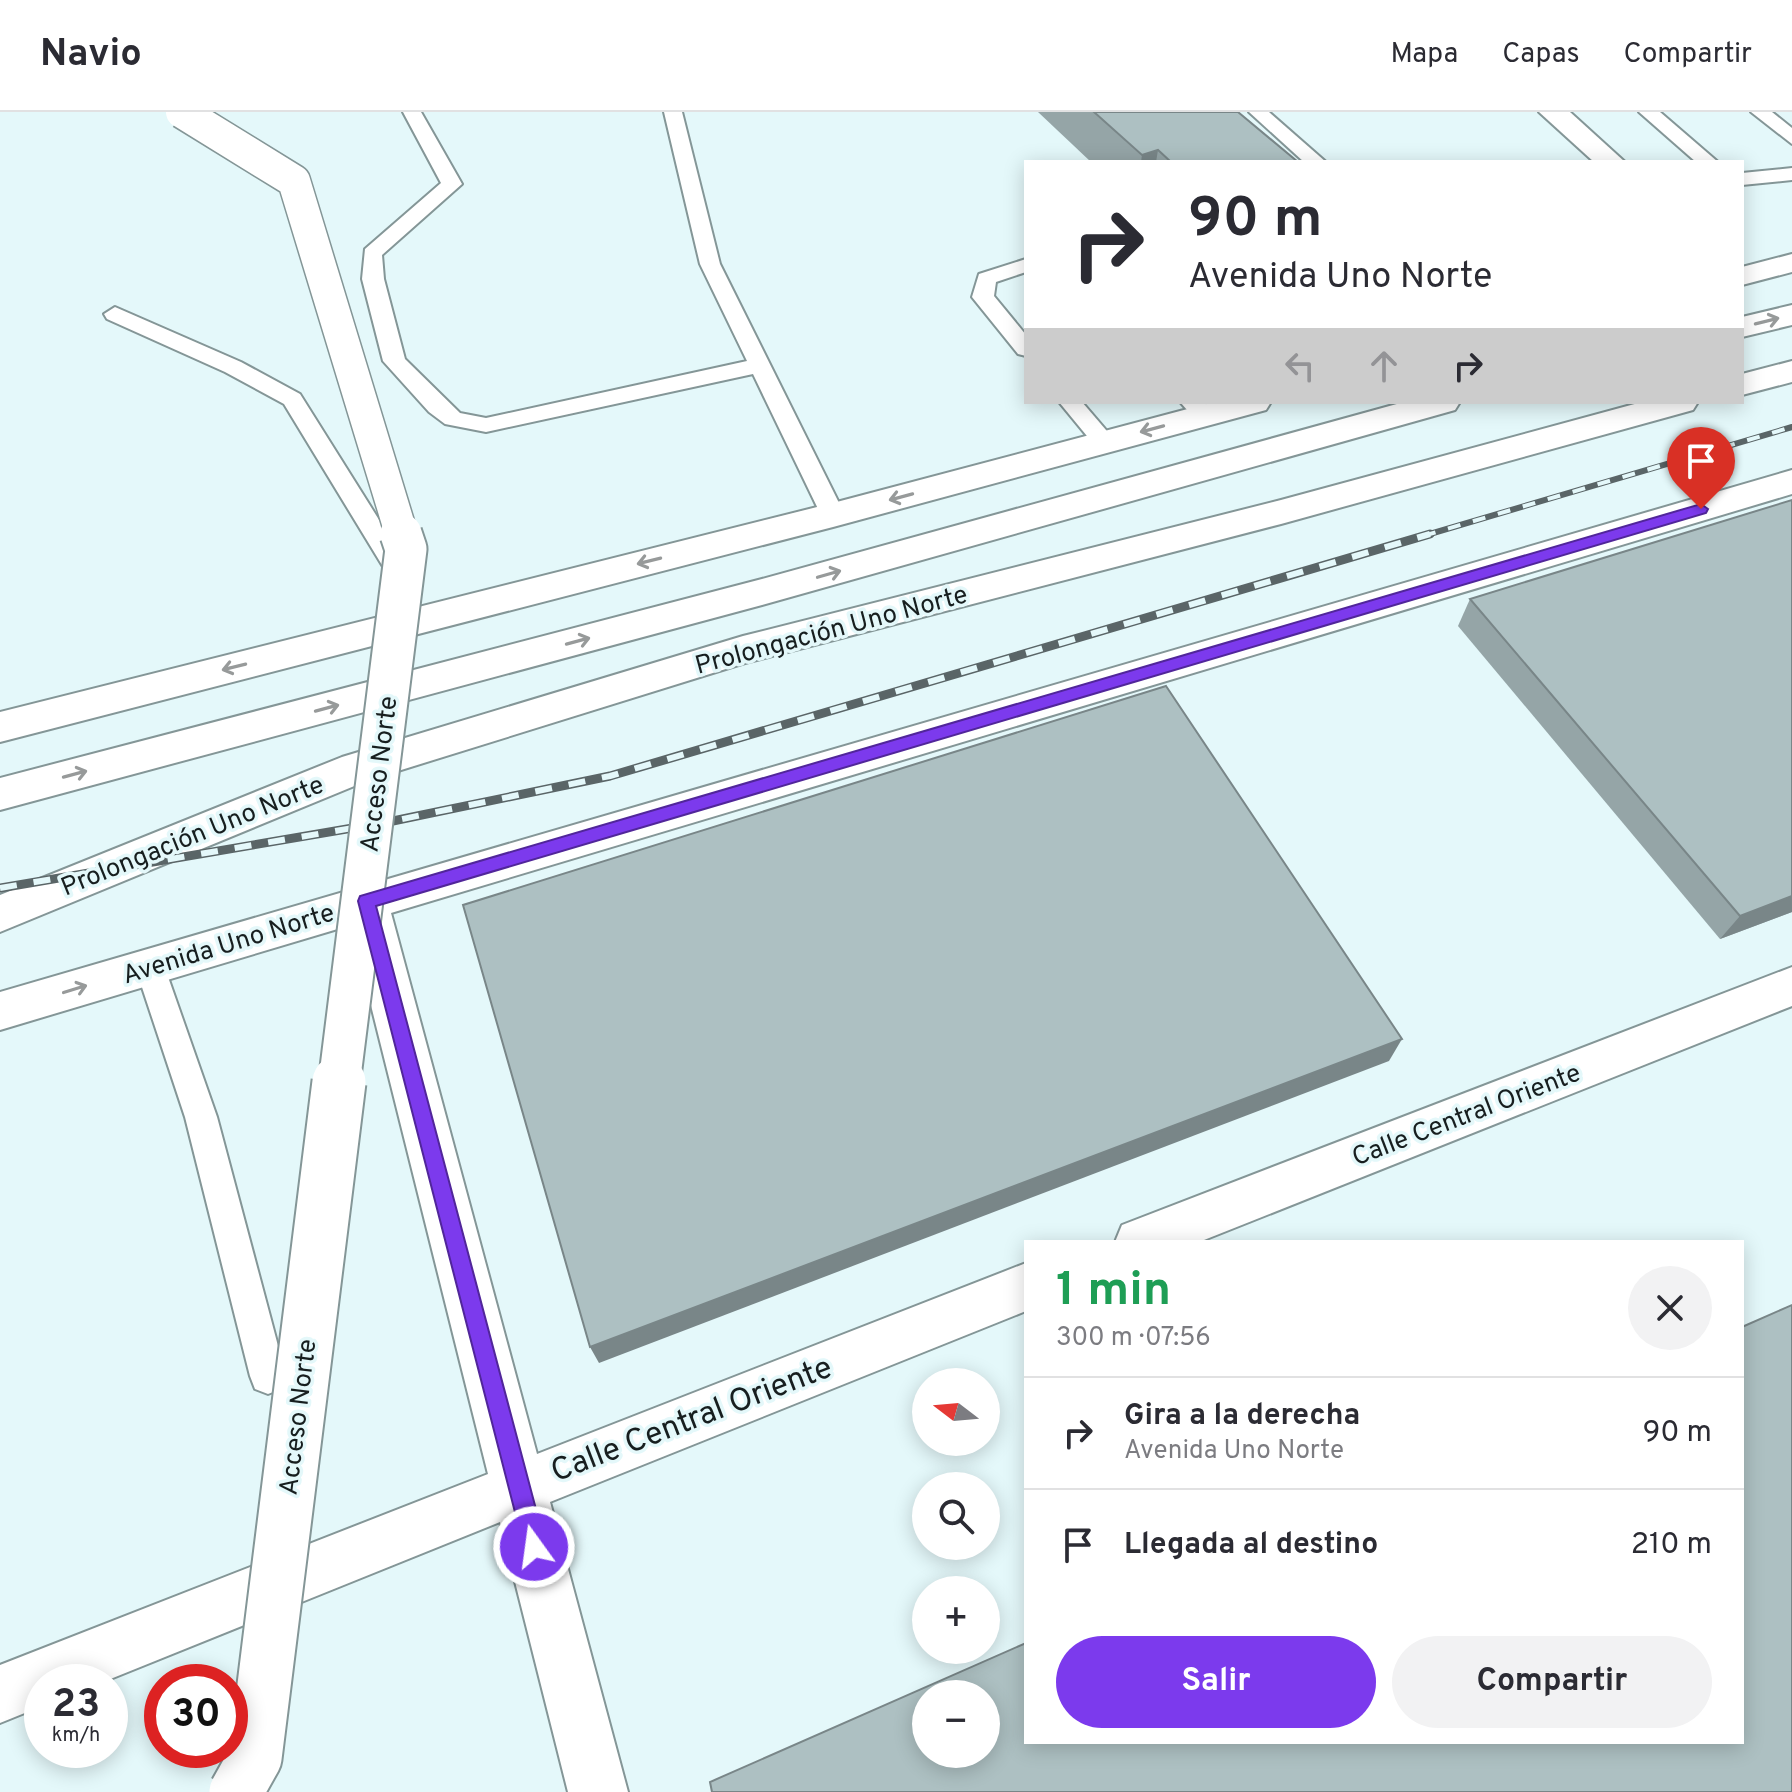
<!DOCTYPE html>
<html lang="es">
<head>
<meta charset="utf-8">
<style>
  body { margin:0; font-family:Overpass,sans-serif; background:#f2f2f3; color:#2b2b33; height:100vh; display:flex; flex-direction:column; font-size:30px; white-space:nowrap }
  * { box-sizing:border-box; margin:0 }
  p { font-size:26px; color:#7c7c81 }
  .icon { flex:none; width:44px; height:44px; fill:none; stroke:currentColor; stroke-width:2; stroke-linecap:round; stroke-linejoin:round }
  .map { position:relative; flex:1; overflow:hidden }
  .sheet { position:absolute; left:1024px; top:1128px; width:720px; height:504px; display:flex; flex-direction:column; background:#fff; border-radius:0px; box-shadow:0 4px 20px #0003 }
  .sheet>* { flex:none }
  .banner { position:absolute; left:1024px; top:48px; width:720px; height:244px; border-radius:0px; box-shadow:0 4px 20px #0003; background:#fff; color:#2b2b33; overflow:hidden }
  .needle { width:52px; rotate:286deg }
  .buttons { position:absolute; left:912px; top:1256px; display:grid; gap:16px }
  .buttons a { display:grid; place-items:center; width:88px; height:88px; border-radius:50%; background:#fff; box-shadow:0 4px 20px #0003; font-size:40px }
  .speed { position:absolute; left:24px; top:1552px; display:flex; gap:16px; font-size:40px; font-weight:700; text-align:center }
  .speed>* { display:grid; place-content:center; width:104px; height:104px; border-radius:50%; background:#fff; box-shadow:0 4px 20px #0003; line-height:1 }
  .speed small { font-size:20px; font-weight:400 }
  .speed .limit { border:12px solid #d22; background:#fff; color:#111 }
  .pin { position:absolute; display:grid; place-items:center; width:68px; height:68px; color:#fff; margin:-82px -34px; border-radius:50% 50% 50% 0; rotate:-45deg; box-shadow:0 0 8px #0007 }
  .pin .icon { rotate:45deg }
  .me { position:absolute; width:88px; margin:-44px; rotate:346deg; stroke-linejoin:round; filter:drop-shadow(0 0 6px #0008) }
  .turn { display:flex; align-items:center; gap:28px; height:168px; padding:0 32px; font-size:36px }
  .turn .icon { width:104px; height:104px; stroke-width:2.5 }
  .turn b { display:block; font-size:56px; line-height:68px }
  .lanes { display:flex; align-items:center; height:76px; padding:0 32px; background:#0003; justify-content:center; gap:40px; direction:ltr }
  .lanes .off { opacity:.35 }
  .round { display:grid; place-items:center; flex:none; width:84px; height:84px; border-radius:42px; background:#f2f2f3 }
  .head { display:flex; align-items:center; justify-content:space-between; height:136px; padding:0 32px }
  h1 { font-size:48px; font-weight:700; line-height:60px; color:#1e9e55 }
  .cta { display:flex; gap:16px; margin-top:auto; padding:16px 32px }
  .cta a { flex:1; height:92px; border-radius:48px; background:#7c3aed; color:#fff; font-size:32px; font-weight:700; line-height:92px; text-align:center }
  .cta a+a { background:#f2f2f3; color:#2b2b33 }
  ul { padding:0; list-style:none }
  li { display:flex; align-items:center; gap:24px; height:112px; padding:0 32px; border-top:2px solid #e1e1e2 }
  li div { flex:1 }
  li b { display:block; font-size:30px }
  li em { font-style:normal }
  header { display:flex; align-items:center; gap:48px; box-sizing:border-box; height:112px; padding:0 40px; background:#fff; border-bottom:2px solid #e1e1e2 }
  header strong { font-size:38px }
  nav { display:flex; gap:44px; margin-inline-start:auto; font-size:28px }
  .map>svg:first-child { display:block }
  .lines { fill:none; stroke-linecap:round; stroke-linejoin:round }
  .lane-casing { stroke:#849697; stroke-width:4 }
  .street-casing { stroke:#849697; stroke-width:4 }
  .primary-casing { stroke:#849697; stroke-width:4 }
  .lane { fill:#fff; fill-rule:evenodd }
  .street { fill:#fff; fill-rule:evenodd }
  .primary { fill:#fff; fill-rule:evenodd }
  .rail-far1-casing { stroke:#5a6567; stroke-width:6 }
  .rail-casing { stroke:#5a6567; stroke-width:9 }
  .rail-far1 { stroke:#e4f8fa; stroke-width:4; stroke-dasharray:13; stroke-linecap:butt }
  .rail { stroke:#e4f8fa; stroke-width:6; stroke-dasharray:17; stroke-linecap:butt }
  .street-bridge-far2-casing { stroke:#849697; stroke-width:35; stroke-linecap:butt }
  .street-bridge-far1-casing { stroke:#849697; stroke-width:45; stroke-linecap:butt }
  .street-bridge-casing { stroke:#849697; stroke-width:57; stroke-linecap:butt }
  .street-bridge-far2 { stroke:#fff; stroke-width:32 }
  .street-bridge-far1 { stroke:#fff; stroke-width:41 }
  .street-bridge { stroke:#fff; stroke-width:53 }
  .wall { fill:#95a5a7 }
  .shaded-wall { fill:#798688 }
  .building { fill:#adc0c2; stroke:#798688; stroke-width:2; fill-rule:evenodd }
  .oneway { stroke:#979a9a }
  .route { fill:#7c3aed; stroke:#51269a; stroke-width:2 }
  .labels { text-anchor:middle; stroke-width:7; stroke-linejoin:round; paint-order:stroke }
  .street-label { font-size:26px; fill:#171e1f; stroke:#e4f8fa }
  .near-street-label { font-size:32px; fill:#171e1f; stroke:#e4f8fa }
</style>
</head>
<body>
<header>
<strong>Navio</strong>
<nav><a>Mapa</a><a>Capas</a><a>Compartir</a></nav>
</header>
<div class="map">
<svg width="1792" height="1680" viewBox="0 0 1792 1680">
  <rect width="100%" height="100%" fill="#e4f8fa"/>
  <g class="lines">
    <g class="lane-casing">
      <g id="lane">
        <path d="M403,0H421L462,72L382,143L384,167L405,247L460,301L486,306L747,249L700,152L664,0H682L720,152L845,403L842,409H824L821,403L753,262L486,320L445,312L429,300L383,249L362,167L365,137L441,71Z"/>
        <path d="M1249,0H1269L1326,50H1304Z"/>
        <path d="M1639,0H1660L1718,50H1696Z"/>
        <path d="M1751,0H1772L1792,16V32Z"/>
        <path d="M1792,56V68L1742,73V61Z"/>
        <path d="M1026,147V160L996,170L994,184L1026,223V244L1018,242L972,185L979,162Z"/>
        <path d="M115,195L241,250L300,282L418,470L414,476H396L284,292L225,260L107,207L104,202Z"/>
        <path d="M1059,290H1082L1112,325L1116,330L1112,335H1096Z"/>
        <path d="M1180,290H1204L1215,303L1212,308H1196Z"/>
        <path d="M150,841L161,845L217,1005L286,1264L281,1277L268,1282L255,1277L250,1264L185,1005L135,854L139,845Z"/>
      </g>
    </g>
    <g class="street-casing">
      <g id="street">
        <path d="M1539,0H1570L1625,50H1594Z"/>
        <path d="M1792,249V270L1742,283V262Z"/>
        <path d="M1642,290H1698L1693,298L1281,412L745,551L369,668L0,820V783L342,645L743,524L1281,388Z"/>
        <path d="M1792,358V382L391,801L537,1342L1026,1151V1199L550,1390L628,1680H568L500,1410L103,1570H42V1594L0,1611V1553L488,1362L351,813L0,918V880Z"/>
        <path d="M1792,855V894L1199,1130H1115L1122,1113Z"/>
      </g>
    </g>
    <g class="primary-casing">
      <g id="primary">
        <path d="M1792,142V160L1742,173V155Z"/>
        <path d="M1792,193V213L1742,225V205Z"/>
        <path d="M1214,290H1271L1266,298L833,415L0,630V600L833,391Z"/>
        <path d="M1404,290H1460L1455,298L762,493L0,698V666L762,467Z"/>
      </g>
    </g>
    <use href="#lane" class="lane"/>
    <use href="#street" class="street"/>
    <use href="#primary" class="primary"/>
    <g class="rail-far1-casing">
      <path id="rail-far1" d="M1423,424L1792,315"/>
    </g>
    <g class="rail-casing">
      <path id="rail" d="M0,776L388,710L610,664L1430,422"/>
    </g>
    <use href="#rail-far1" class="rail-far1"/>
    <use href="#rail" class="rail"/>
    <g class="street-bridge-far2-casing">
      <path id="street-bridge-far2" d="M182,0L294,69L402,424"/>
    </g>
    <g class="street-bridge-far1-casing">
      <path id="street-bridge-far1" d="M339,972L406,437L401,422"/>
    </g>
    <g class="street-bridge-casing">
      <path id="street-bridge" d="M236,1680L255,1646L339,970"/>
    </g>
    <use href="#street-bridge-far2" class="street-bridge-far2"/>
    <use href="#street-bridge-far1" class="street-bridge-far1"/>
    <use href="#street-bridge" class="street-bridge"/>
  </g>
  <g class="wall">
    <path d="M1038,0H1238L1298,50H1091Z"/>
    <path d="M1792,388V800L1720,827L1458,514L1470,487Z"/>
  </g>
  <g class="shaded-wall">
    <path d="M1158,38L1156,50H1141L1142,43Z"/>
    <path d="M1792,784V800L1720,827L1740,804Z"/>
    <path d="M1402,927L1389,949L599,1251L590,1235Z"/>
  </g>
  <g class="building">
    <path d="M1094,0H1238L1298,50H1171L1158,38L1142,43Z"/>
    <path d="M1792,388V784L1740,804L1470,487Z"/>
    <path d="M1166,574L1402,927L590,1235L463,793Z"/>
    <path d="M1792,1193V1680H712L710,1670L1026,1531V1630H1742V1215ZM926,1582H986V1642H926Z"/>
  </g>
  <defs><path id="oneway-shaft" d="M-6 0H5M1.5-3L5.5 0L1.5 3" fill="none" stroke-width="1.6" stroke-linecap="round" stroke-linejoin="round" transform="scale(2)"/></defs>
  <g class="oneway">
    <use href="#oneway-shaft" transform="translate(1767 209) rotate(-14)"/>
    <use href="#oneway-shaft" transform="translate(1152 317) rotate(165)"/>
    <use href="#oneway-shaft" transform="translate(901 385) rotate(165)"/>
    <use href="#oneway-shaft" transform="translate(649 449) rotate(166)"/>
    <use href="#oneway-shaft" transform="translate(829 462) rotate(-16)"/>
    <use href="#oneway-shaft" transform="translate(578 529) rotate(-15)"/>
    <use href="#oneway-shaft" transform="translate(234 555) rotate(166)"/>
    <use href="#oneway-shaft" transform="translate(327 596) rotate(-15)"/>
    <use href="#oneway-shaft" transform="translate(75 662) rotate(-15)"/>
    <use href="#oneway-shaft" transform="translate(75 877) rotate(-17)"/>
  </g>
  <path class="route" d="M1701,392L1708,397L1706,401L376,794L546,1435L543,1443L534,1447L526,1443L358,789L360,784Z"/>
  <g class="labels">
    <g class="street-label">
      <text transform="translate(831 517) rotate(-15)" y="9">Prolongación Uno Norte</text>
      <text transform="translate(378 662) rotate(-83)" y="9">Acceso Norte</text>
      <text transform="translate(192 723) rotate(-22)" y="9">Prolongación Uno Norte</text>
      <text transform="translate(228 831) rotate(-17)" y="9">Avenida Uno Norte</text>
      <text transform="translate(1466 1002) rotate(-21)" y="9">Calle Central Oriente</text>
      <text transform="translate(297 1305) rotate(-83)" y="9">Acceso Norte</text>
    </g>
    <g class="near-street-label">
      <text transform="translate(691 1306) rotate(-21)" y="11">Calle Central Oriente</text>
    </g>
  </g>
</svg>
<div class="buttons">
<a><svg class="needle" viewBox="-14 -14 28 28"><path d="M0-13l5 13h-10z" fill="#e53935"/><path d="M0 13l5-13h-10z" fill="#7c7c81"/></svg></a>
<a><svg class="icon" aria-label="search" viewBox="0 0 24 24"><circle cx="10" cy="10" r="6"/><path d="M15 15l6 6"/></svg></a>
<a>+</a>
<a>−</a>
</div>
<div class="speed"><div>23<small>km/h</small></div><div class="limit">30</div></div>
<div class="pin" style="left:1701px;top:397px;background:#d93025"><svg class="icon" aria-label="arrive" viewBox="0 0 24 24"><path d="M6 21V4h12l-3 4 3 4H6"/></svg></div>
<svg class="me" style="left:534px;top:1435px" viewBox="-20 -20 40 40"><circle r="17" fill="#7c3aed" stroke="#fff" stroke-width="3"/><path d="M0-11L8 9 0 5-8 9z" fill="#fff"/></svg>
<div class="banner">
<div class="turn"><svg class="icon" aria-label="right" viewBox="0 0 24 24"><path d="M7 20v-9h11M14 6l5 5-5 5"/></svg><div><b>90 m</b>Avenida Uno Norte</div></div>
<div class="lanes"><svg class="icon off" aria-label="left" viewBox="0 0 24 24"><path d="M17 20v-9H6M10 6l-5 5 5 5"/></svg><svg class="icon off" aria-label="ahead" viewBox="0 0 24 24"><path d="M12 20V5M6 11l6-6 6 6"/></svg><svg class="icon" aria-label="right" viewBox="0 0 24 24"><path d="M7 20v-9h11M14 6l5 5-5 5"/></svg></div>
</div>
<section class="sheet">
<div class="head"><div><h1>1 min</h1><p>300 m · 07:56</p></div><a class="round"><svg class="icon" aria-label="close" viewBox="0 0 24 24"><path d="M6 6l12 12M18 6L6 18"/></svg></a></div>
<ul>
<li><svg class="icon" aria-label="right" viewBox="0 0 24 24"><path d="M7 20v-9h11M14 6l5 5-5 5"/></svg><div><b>Gira a la derecha</b><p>Avenida Uno Norte</p></div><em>90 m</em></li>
<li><svg class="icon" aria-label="arrive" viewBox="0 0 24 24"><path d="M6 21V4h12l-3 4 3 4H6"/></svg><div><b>Llegada al destino</b></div><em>210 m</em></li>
</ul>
<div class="cta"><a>Salir</a><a>Compartir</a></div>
</section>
</div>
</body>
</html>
